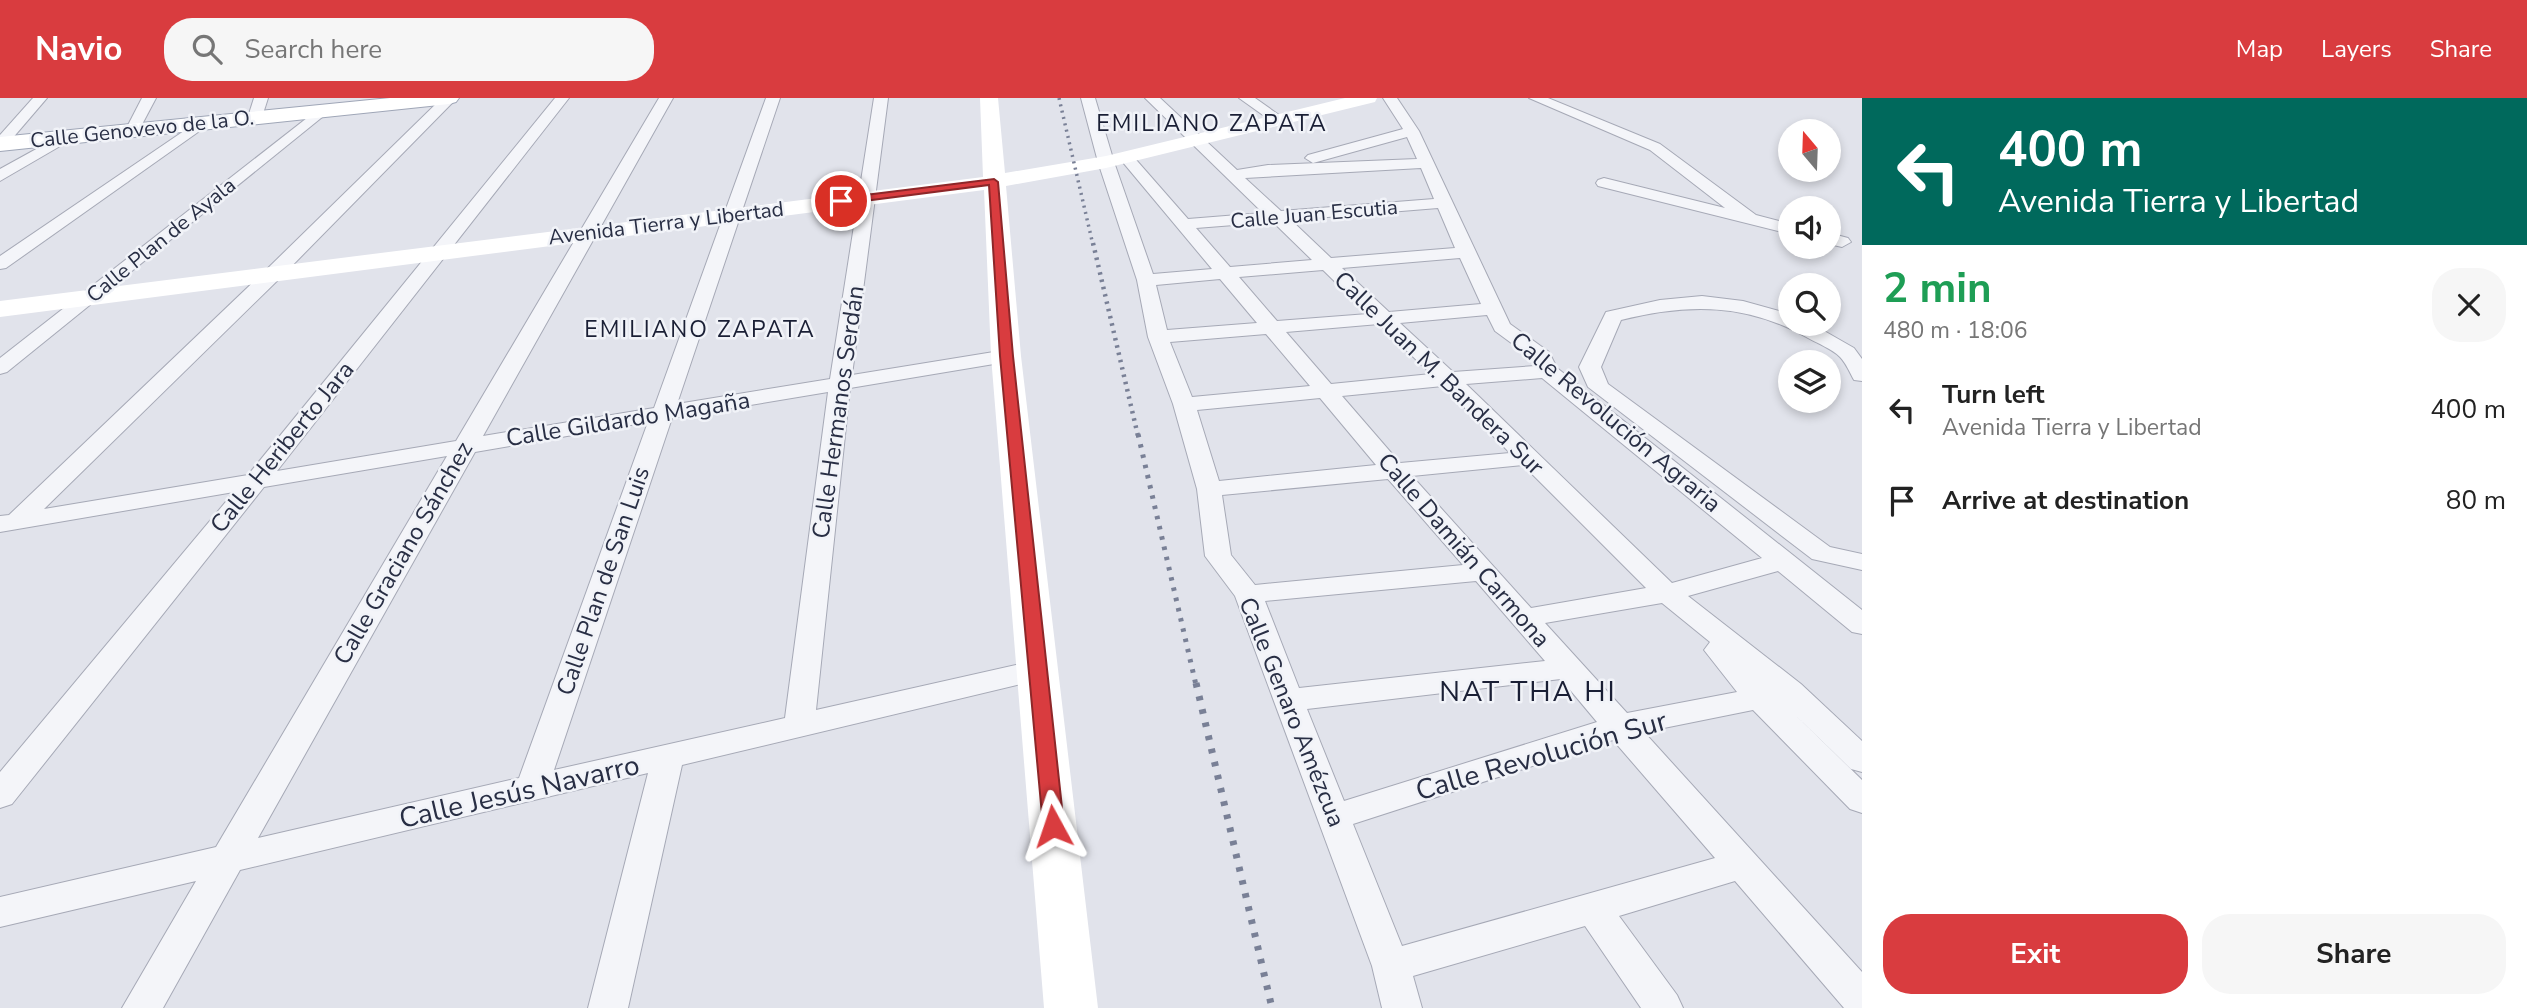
<!DOCTYPE html>
<html lang="en">
<head>
<meta charset="utf-8">
<style>
  body { margin:0; font-family:"Nunito Sans",sans-serif; background:#f6f6f6; color:#222; height:100vh; display:flex; flex-direction:column; font-size:26px; white-space:nowrap }
  * { box-sizing:border-box; margin:0 }
  p { font-size:23px; color:#767676 }
  .icon { flex:none; width:38px; height:38px; fill:none; stroke:currentColor; stroke-width:2; stroke-linecap:round; stroke-linejoin:round }
  .map { position:relative; flex:1; overflow:hidden }
  .sheet { display:flex; flex-direction:column; background:#fff; width:665px }
  .sheet>* { flex:none }
  .hud { background:#00695c; color:#fff; overflow:hidden }
  .needle { width:46px; rotate:341deg }
  .fabs { position:absolute; left:1778px; top:21px; display:grid; gap:14px }
  .fabs a { display:grid; place-items:center; width:63px; height:63px; border-radius:50%; background:#fff; box-shadow:0 4px 10px #0003; font-size:35px }
  .pin { position:absolute; display:grid; place-items:center; width:60px; height:60px; color:#fff; margin:-30px; border:4px solid #fff; border-radius:50%; box-shadow:0 2px 7px #0007 }
  .me { position:absolute; width:77px; margin:-38px; rotate:355deg; stroke-linejoin:round; filter:drop-shadow(0 0 5px #0008) }
  .turn { display:flex; align-items:center; gap:24px; height:147px; padding:0 21px; font-size:32px }
  .turn .icon { width:91px; height:91px; stroke-width:2.5 }
  .turn b { display:block; font-size:49px; line-height:60px }
  .round { display:grid; place-items:center; flex:none; width:74px; height:74px; border-radius:28px; background:#f6f6f6 }
  .head { display:flex; align-items:center; justify-content:space-between; height:119px; padding:0 21px }
  h1 { font-size:42px; font-weight:700; line-height:52px; color:#1e9e55 }
  .primary-button { display:flex; gap:14px; margin-top:auto; padding:14px 21px }
  .primary-button a { flex:1; height:80px; border-radius:28px; background:#d93c3f; color:#fff; font-size:28px; font-weight:700; line-height:80px; text-align:center }
  .primary-button a+a { background:#f6f6f6; color:#222 }
  ul { padding:0; list-style:none }
  li { display:flex; align-items:center; gap:21px; height:91px; padding:0 21px }
  li div { flex:1 }
  li b { display:block; font-size:26px }
  li em { font-style:normal }
  header { display:flex; align-items:center; gap:42px; box-sizing:border-box; height:98px; padding:0 35px; background:#d93c3f; color:#fff }
  header strong { font-size:33px }
  nav { display:flex; gap:38px; margin-inline-start:auto; font-size:24px }
  .search { width:490px; height:63px; background:#f6f6f6; display:flex; align-items:center; gap:18px; box-sizing:border-box; padding:0 24px; border-radius:28px; color:#767676; font-size:26px }
  main { display:flex; flex:1; min-height:0 }
  .map>svg:first-child { display:block }
  .lines { fill:none; stroke-linecap:round; stroke-linejoin:round }
  .street-casing { stroke:#a6a9b6; stroke-width:2 }
  .primary-casing { stroke:#9fa6b7; stroke-width:2 }
  .street { fill:#f4f5f9; fill-rule:evenodd }
  .secondary { fill:#fff; fill-rule:evenodd }
  .primary { fill:#fff; fill-rule:evenodd }
  .rail-far3 { stroke:#798096; stroke-width:3.5; stroke-dasharray:2 4.5; stroke-linecap:butt }
  .rail-far2 { stroke:#798096; stroke-width:4.5; stroke-dasharray:2.5 5; stroke-linecap:butt }
  .rail-far1 { stroke:#798096; stroke-width:5; stroke-dasharray:3.5 7; stroke-linecap:butt }
  .rail { stroke:#798096; stroke-width:7; stroke-dasharray:4.5 9; stroke-linecap:butt }
  .route { fill:#d93c3f; stroke:#8d2729; stroke-width:2 }
  .labels { text-anchor:middle; stroke-width:5; stroke-linejoin:round; paint-order:stroke }
  .far-street-label { font-size:21px; fill:#282e44; stroke:#f1f3f8 }
  .far-quarter-label { font-size:23px; letter-spacing:2px; fill:#1a1f35; stroke:#f1f3f8 }
  .street-label { font-size:24px; fill:#282e44; stroke:#f1f3f8 }
  .quarter-label { font-size:28px; letter-spacing:2px; fill:#1a1f35; stroke:#f1f3f8 }
  .near-street-label { font-size:28px; fill:#282e44; stroke:#f1f3f8 }
</style>
</head>
<body>
<header>
<strong>Navio</strong>
<div class="search"><svg class="icon" aria-label="search" viewBox="0 0 24 24"><circle cx="10" cy="10" r="6"/><path d="M15 15l6 6"/></svg>Search here</div>
<nav><a>Map</a><a>Layers</a><a>Share</a></nav>
</header>
<main>
<div class="map">
<svg width="1862" height="910" viewBox="0 0 1862 910">
  <rect width="100%" height="100%" fill="#e1e3eb"/>
  <g class="lines">
    <g class="street-casing">
      <g id="street">
        <path d="M33,0H47L5,49L0,50V37Z"/>
        <path d="M142,0H156L138,34H128L126,31Z"/>
        <path d="M254,0H268L262,19L255,23L248,19Z"/>
        <path d="M442,0H457L281,179L44,411L248,377L555,0H569L277,373L456,343L659,0H673L483,338L654,310L766,0H780L677,306L830,281L874,0H888L852,277L1006,252L1013,254L1016,258L1013,262L1006,264L850,290L816,612L1038,562L1048,565L1053,572L1048,579L1038,582L682,667L628,910H588L648,675L240,772L163,910H122L196,783L0,829V799L216,749L447,358L264,389L12,706L0,710V674L234,394L0,434V418L9,417L267,171ZM828,294L785,620L554,672L672,320ZM648,324L519,680L258,740L475,354Z"/>
        <path d="M1081,0H1095L1114,64L1153,176L1212,171L1121,62L1118,59L1121,56H1131L1188,121L1263,115L1145,0H1160L1237,72L1268,67L1417,61L1407,39L1313,65L1305,60L1308,57L1403,31L1383,0H1397L1419,33L1510,226L1549,254L1557,270L1862,512V536L1852,534L1778,473L1688,498L1801,586L1862,643V674L1851,671L1784,606L1862,682V715L1850,711L1753,612L1644,634L1862,874V910H1844L1735,783L1619,818L1677,897L1683,910H1641L1585,828L1413,878L1422,910H1382L1372,868L1235,498L1205,458L1197,391L1173,306L1148,239L1137,182L1098,64ZM1421,70L1434,101L1281,113L1245,80ZM1438,110L1455,150L1331,160L1291,122ZM1273,124L1312,162L1230,169L1196,130ZM1460,160L1481,206L1389,214L1342,170ZM1323,172L1368,216L1277,223L1239,179ZM1220,181L1257,225L1167,232L1156,187ZM1487,217L1495,233L1533,261L1535,268L1453,274L1400,225ZM1379,226L1431,276L1331,286L1286,234ZM1266,236L1310,288L1192,299L1170,244ZM1542,280L1762,460L1672,485L1466,286ZM1443,288L1510,355L1400,365L1342,298ZM1320,300L1376,367L1219,383L1197,312ZM1523,367L1646,490L1531,510L1412,378ZM1388,381L1463,467L1255,487L1231,457L1222,397ZM1476,483L1545,563L1299,590L1265,503ZM1662,505L1710,544L1704,552L1737,594L1627,615L1545,525ZM1561,581L1597,624L1344,703L1307,611ZM1613,642L1715,760L1402,848L1353,726Z"/>
        <path d="M1239,0H1255L1286,22L1284,25H1274Z"/>
        <path d="M1529,0H1548L1660,46L1756,117L1790,126V136L1598,88L1596,85L1598,82L1604,80L1725,110L1650,52Z"/>
        <path d="M321,9L328,13L326,16L7,274L0,276V260Z"/>
        <path d="M203,20L210,24L208,27L6,170L0,171V158Z"/>
        <path d="M69,33L76,37L74,40L0,83V71Z"/>
        <path d="M1829,135L1848,140L1851,144L1842,149L1829,146Z"/>
        <path d="M1702,198L1743,203L1790,216V226H1812L1854,250L1862,261V283L1854,282C1850,275 1846,265 1840,259C1832,251 1817,245 1808,240C1747,205 1688,205 1621,222L1601,269L1608,286L1830,449L1862,456V472L1812,461L1588,289L1579,269L1606,214L1660,202Z"/>
      </g>
    </g>
    <g class="primary-casing">
      <path id="primary" d="M390,0H459L456,4L449,6L0,53V39Z"/>
    </g>
    <use href="#street" class="street"/>
    <path class="secondary" d="M980,0H998L1005,75L1106,58L1345,0H1377L1375,4L1106,70L1006,88L1021,258L1098,910H1044L991,258L984,92L0,219V203L983,79Z"/>
    <use href="#primary" class="primary"/>
    <path class="rail-far3" d="M1059,0L1093,147"/>
    <path class="rail-far2" d="M1093,145L1138,338"/>
    <path class="rail-far1" d="M1138,336L1196,587"/>
    <path class="rail" d="M1196,585L1272,910"/>
  </g>
  <path class="route" d="M994,81L998,84L1013,258L1064,728L1061,734L1053,736L1046,734L1043,728L1000,258L989,87L841,106L836,103L841,100Z"/>
  <g class="labels">
    <g class="far-street-label">
      <text transform="translate(142 31) rotate(-6)" y="7">Calle Genovevo de la O.</text>
      <text transform="translate(1314 116) rotate(-5)" y="7">Calle Juan Escutia</text>
      <text transform="translate(666 125) rotate(-7)" y="7">Avenida Tierra y Libertad</text>
      <text transform="translate(161 142) rotate(-39)" y="7">Calle Plan de Ayala</text>
    </g>
    <g class="far-quarter-label">
      <text x="1212" y="33">EMILIANO ZAPATA</text>
      <text x="700" y="239">EMILIANO ZAPATA</text>
    </g>
    <g class="street-label">
      <text transform="translate(1439 275) rotate(44)" y="8">Calle Juan M. Bandera Sur</text>
      <text transform="translate(838 314) rotate(-82)" y="8">Calle Hermanos Serdán</text>
      <text transform="translate(628 321) rotate(-9)" y="8">Calle Gildardo Magaña</text>
      <text transform="translate(1616 324) rotate(40)" y="8">Calle Revolución Agraria</text>
      <text transform="translate(282 349) rotate(-51)" y="8">Calle Heriberto Jara</text>
      <text transform="translate(1464 452) rotate(49)" y="8">Calle Damián Carmona</text>
      <text transform="translate(403 455) rotate(-60)" y="8">Calle Graciano Sánchez</text>
      <text transform="translate(603 483) rotate(-71)" y="8">Calle Plan de San Luis</text>
      <text transform="translate(1292 614) rotate(68)" y="8">Calle Genaro Amézcua</text>
    </g>
    <g class="quarter-label">
      <text x="1528" y="603">NAT THA HI</text>
    </g>
    <g class="near-street-label">
      <text transform="translate(1541 657) rotate(-16)" y="10">Calle Revolución Sur</text>
      <text transform="translate(519 693) rotate(-13)" y="10">Calle Jesús Navarro</text>
    </g>
  </g>
</svg>
<div class="fabs">
<a><svg class="needle" viewBox="-14 -14 28 28"><path d="M0-13l5 13h-10z" fill="#e53935"/><path d="M0 13l5-13h-10z" fill="#767676"/></svg></a>
<a><svg class="icon" aria-label="sound" viewBox="0 0 24 24"><path d="M4 9h4l5-4v14l-5-4H4zM17 9q2 3 0 6"/></svg></a>
<a><svg class="icon" aria-label="search" viewBox="0 0 24 24"><circle cx="10" cy="10" r="6"/><path d="M15 15l6 6"/></svg></a>
<a><svg class="icon" aria-label="layers" viewBox="0 0 24 24"><path d="M12 4l9 5-9 5-9-5zM3 14l9 5 9-5"/></svg></a>
</div>
<div class="pin" style="left:841px;top:103px;background:#d93025"><svg class="icon" aria-label="arrive" viewBox="0 0 24 24"><path d="M6 21V4h12l-3 4 3 4H6"/></svg></div>
<svg class="me" style="left:1053px;top:728px" viewBox="-20 -20 40 40"><path d="M0-17L14 15 0 8-14 15z" fill="#d93c3f" stroke="#fff" stroke-width="4"/></svg>
</div>
<section class="sheet">
<div class="hud">
<div class="turn"><svg class="icon" aria-label="left" viewBox="0 0 24 24"><path d="M17 20v-9H6M10 6l-5 5 5 5"/></svg><div><b>400 m</b>Avenida Tierra y Libertad</div></div>
</div>
<div class="head"><div><h1>2 min</h1><p>480 m · 18:06</p></div><a class="round"><svg class="icon" aria-label="close" viewBox="0 0 24 24"><path d="M6 6l12 12M18 6L6 18"/></svg></a></div>
<ul>
<li><svg class="icon" aria-label="left" viewBox="0 0 24 24"><path d="M17 20v-9H6M10 6l-5 5 5 5"/></svg><div><b>Turn left</b><p>Avenida Tierra y Libertad</p></div><em>400 m</em></li>
<li><svg class="icon" aria-label="arrive" viewBox="0 0 24 24"><path d="M6 21V4h12l-3 4 3 4H6"/></svg><div><b>Arrive at destination</b></div><em>80 m</em></li>
</ul>
<div class="primary-button"><a>Exit</a><a>Share</a></div>
</section>
</main>
</body>
</html>
